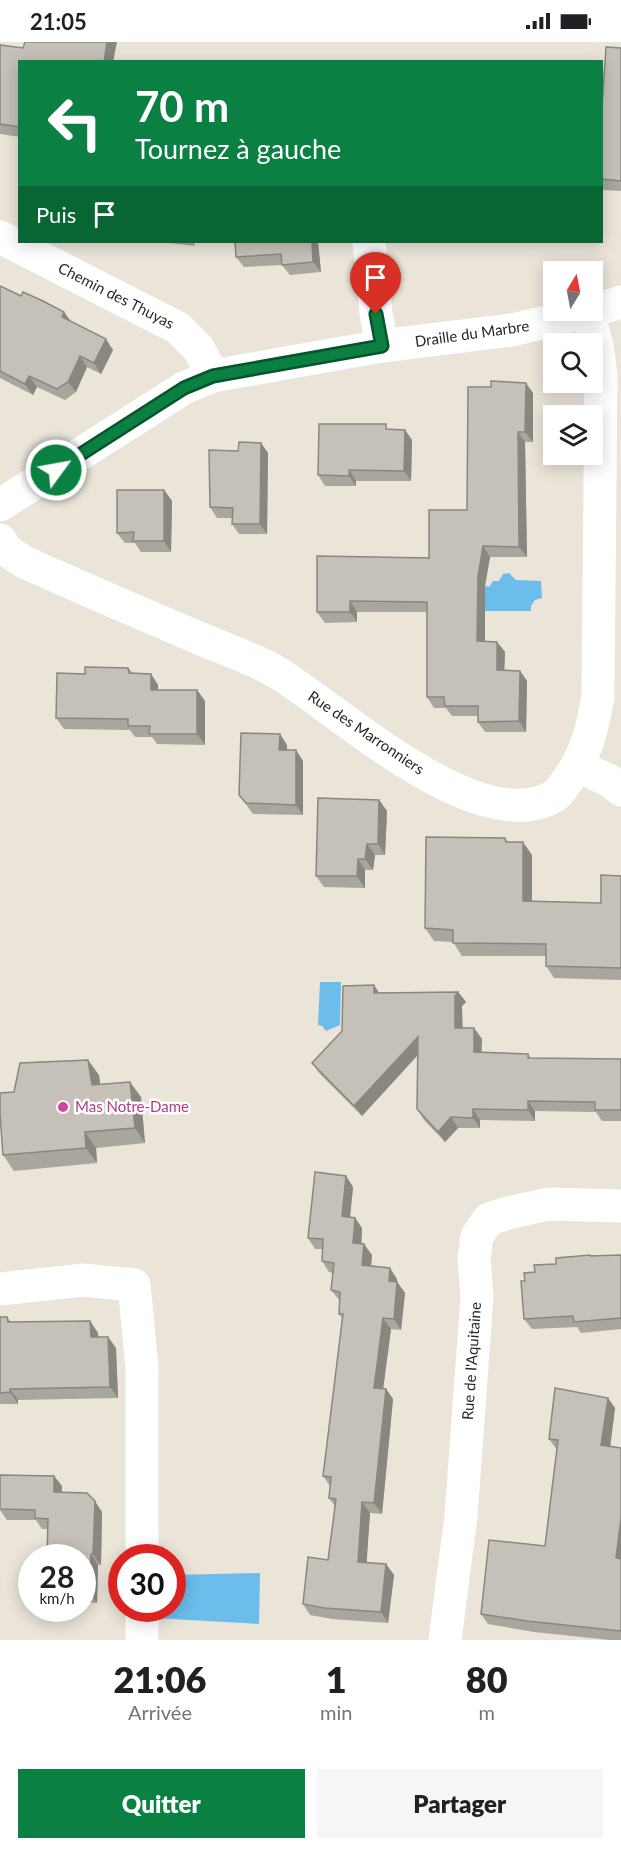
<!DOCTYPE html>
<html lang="fr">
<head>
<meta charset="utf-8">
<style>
  body { margin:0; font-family:Lato,sans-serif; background:#f6f6f6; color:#202124; height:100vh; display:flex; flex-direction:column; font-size:22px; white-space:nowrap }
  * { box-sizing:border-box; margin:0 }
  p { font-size:20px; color:#757577 }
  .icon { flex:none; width:33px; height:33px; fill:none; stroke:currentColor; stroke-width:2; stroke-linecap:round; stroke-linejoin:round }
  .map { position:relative; height:1598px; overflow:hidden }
  .drawer { display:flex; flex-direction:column; background:#fff; flex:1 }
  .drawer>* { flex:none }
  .top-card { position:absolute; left:18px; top:18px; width:585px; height:183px; border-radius:0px; box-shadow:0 3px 15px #0003; background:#0b8043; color:#fff; overflow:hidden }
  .needle { width:39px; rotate:10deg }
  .fabs { position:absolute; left:543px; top:219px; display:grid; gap:12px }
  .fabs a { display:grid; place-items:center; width:60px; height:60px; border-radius:0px; background:#fff; box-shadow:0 3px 15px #0003; font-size:30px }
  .speed { position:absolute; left:18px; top:1502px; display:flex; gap:12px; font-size:30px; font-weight:700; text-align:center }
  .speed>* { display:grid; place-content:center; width:78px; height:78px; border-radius:50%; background:#fff; box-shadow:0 3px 15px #0003; line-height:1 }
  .speed small { font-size:15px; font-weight:400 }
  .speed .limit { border:9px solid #d22; background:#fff; color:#111 }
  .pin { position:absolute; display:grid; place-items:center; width:51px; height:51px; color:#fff; margin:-62px -26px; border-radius:50% 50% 50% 0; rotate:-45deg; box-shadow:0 0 6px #0007 }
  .pin .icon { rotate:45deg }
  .me { position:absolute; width:66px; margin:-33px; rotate:58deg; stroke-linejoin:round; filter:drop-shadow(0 0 4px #0008) }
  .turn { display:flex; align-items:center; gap:21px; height:126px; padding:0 18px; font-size:27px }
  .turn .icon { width:78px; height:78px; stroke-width:2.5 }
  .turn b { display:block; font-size:42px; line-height:51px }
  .then { display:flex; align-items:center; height:57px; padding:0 18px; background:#0003; gap:12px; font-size:22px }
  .eta { display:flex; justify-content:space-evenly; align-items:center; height:102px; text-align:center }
  .eta b { font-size:36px; font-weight:800; line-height:42px }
  .primary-button { display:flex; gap:12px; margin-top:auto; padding:12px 18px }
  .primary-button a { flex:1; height:69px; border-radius:0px; background:#0b8043; color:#fff; font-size:24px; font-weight:800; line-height:69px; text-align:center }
  .primary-button a+a { background:#f6f6f6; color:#202124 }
  .status { display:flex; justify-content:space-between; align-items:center; height:42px; padding:0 30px; background:#fff; direction:ltr }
  .status svg { height:16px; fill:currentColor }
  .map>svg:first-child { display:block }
  .water { fill:#6cbdec }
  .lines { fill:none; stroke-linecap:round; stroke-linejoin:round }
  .minor { stroke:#fff; stroke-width:33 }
  .wall { fill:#a9a69e }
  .shaded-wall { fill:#8a8781 }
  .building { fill:#c5c1b8; stroke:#8a8781; stroke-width:1.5 }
  .route-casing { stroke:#07532c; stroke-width:15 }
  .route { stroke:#0b8043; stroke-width:10 }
  .hotel-dot { fill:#d1479c; stroke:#fff; stroke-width:2 }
  .labels { text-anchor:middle; stroke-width:5; stroke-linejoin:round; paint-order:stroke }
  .street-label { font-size:15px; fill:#272727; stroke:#fff }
  .hotel-label { font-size:15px; fill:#b23c85; stroke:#fff; text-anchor:start }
</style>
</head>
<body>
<div class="status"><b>21:05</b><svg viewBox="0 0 49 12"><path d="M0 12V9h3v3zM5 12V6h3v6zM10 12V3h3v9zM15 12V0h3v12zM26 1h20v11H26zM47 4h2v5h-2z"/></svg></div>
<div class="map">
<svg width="621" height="1598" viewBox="0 0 621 1598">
  <rect width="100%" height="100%" fill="#eae4d9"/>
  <g class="water">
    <path d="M509,531L516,538L541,539L542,556L535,558L531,564V569H485V544L489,545L493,539H499L503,532Z"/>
    <path d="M320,940H341L340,983L326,989L322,984L318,983Z"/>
    <path d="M260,1531L259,1582L154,1576V1566H172L173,1533Z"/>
  </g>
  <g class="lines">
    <g class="minor">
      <path d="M0,195L178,286L198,306L213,334"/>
      <path d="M369,200L376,272L382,304"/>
      <path d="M0,463L184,346L213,334L286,321L382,304L512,288L588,270L621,260"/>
      <path d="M0,498L6,508L24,520C82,546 140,571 199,596C224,607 255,617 278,631C339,668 481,801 556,753C560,750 564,743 567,739C587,711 592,688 598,655L601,333L597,303L588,270"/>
      <path d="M578,724L610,739L621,748"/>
      <path d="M0,1247L83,1238L134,1243L142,1325V1515"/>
      <path d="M142,1598V1566"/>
      <path d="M445,1598L461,1474L477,1255L474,1217L477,1194L489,1177L508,1171L549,1162L621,1164"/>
    </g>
  </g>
  <g class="wall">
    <path d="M0,3L20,20V95L0,92Z"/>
    <path d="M621,6V149L602,148V65Z"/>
    <path d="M162,200H195L194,204Z"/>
    <path d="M318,200L321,230L290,233L282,223L244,225L236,215Z"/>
    <path d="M0,244L21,254L64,270L71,280L113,308L101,332L87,325L76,350L65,358L37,345L33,353L0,336Z"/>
    <path d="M533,351V400H525L527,515H490L485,544V600H497L505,610L504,628L520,629L527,639L526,690H485L478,680V674H452L446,666H434L427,655V570H357V580L325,581L317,570L429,516L467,468Z"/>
    <path d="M390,387L405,388L412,398L411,439H356V444H325L318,433Z"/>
    <path d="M261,401L268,411L267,492H239L232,482L233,476H217L210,465L238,409Z"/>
    <path d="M164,448L172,459L171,510H141L135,501H125L117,491Z"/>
    <path d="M128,626L133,631L151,632L158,643V648H197L205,659V703L157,702L152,695H135L130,688L64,687L56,676L85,632Z"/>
    <path d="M287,703V708L303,719V773L253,772L239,753Z"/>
    <path d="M379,758L387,769L385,813H375L373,828H365V846L324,845L316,834Z"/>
    <path d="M505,796L508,800L532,813V859L601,861L621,834V938L554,936L546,924V914H462L453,900L434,899L425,886Z"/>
    <path d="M374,943L379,951L458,950L466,960L462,964V986L482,997L481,1011L528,1012L531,1016L621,1017V1079H602L596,1070L535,1069V1079L480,1078V1086H458L445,1100L424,1078L417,1067V1014L362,1074L319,1031L312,1021L342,989Z"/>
    <path d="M99,1033L100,1042L141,1055L145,1101L96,1106L97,1121L14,1129L3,1113L14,1050Z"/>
    <path d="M346,1134L353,1145L350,1175L355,1176L362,1186L361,1202L372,1213L371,1224L397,1237V1240L405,1251L401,1288L391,1287L383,1346L386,1347L393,1357L382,1472L370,1471L366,1521L386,1522L394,1533L388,1581L332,1577L310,1573L303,1562L328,1518L335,1464L329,1456L330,1444L323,1434L342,1276L339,1272L340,1259L331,1248L333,1231L329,1230L322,1219V1207H315L308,1196Z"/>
    <path d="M590,1213L591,1214L621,1213V1287L581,1291L577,1285L532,1287L524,1277L525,1239L535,1230L556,1222Z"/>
    <path d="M0,1275H7L11,1280L90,1279L98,1291V1295H108L116,1306L118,1356L18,1358V1362H0Z"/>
    <path d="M615,1366L610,1404L621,1406V1598H610L534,1590L488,1582L481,1572L545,1504L557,1408L549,1397Z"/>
    <path d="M0,1433L54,1434L62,1444V1450L102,1470L101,1523H98L97,1561L82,1560V1515L48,1487H42L36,1478H7L0,1468Z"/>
  </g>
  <g class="shaded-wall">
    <path d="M107,0H117L113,20H104Z"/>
    <path d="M312,200H318L321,230L313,220Z"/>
    <path d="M64,270L72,281L62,275Z"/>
    <path d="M106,297L113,308L101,332L94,321Z"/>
    <path d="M80,314L87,325L76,350L68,340Z"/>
    <path d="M29,334L37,345L33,353L25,342Z"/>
    <path d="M526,341L533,351V400L525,390Z"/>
    <path d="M405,388L412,398L411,439L404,429Z"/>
    <path d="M518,390L525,400L527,515L519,505Z"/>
    <path d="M261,401L268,411L267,492L260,482Z"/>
    <path d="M349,428L356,439V444L349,434Z"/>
    <path d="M164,448L172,459L171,510L164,499Z"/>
    <path d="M483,504L490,515L485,544V610L477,599L478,534Z"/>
    <path d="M350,559L357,570V580L350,570Z"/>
    <path d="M497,600L505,610L504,638L497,628Z"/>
    <path d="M520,629L527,639L526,690L519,679Z"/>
    <path d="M151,632L158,643V658L151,648Z"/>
    <path d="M197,648L205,659V703L197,692Z"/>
    <path d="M280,692L287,703V718L279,708Z"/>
    <path d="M296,708L303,719V773L296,763Z"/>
    <path d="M379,758L387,769L385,813L378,802Z"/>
    <path d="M523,800L532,813V872L523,859Z"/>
    <path d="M367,802L375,813L373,828L365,817Z"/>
    <path d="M358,817L365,828V846L357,834Z"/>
    <path d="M374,943L381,954L374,951Z"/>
    <path d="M458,950L466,960L462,964L463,996L455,986V954Z"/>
    <path d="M474,986L482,997L481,1021L474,1010Z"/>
    <path d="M418,995L425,1005L362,1074L354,1064Z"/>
    <path d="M88,1018L99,1033L102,1058L92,1043Z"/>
    <path d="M130,1040L141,1055L145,1101L135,1086Z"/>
    <path d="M528,1059L535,1069V1079L528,1068Z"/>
    <path d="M473,1067L480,1078V1086L473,1076Z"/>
    <path d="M451,1075L458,1086L445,1100L438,1090Z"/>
    <path d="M85,1090L96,1106L97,1121L86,1106Z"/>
    <path d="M346,1134L353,1145L349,1185L342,1174Z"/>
    <path d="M355,1176L362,1186L361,1212L353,1201Z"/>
    <path d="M364,1202L372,1213L370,1234L362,1223Z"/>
    <path d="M390,1226L397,1237L396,1250L389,1239Z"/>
    <path d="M397,1240L405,1251L401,1288L394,1277Z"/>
    <path d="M383,1276L391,1287L382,1356L374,1346Z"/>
    <path d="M90,1279L98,1291L99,1307L91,1295Z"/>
    <path d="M108,1295L116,1306L118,1356L110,1345Z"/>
    <path d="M10,1347L18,1358V1362L10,1350Z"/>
    <path d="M386,1347L393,1357L382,1472L374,1461Z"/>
    <path d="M608,1356L615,1366L609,1414L601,1403Z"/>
    <path d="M54,1434L62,1444L61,1460L54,1450Z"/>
    <path d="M95,1459L102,1470L101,1523L93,1512Z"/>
    <path d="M362,1460L370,1471L366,1531L358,1520Z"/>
    <path d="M621,1476V1523L616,1516Z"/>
    <path d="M91,1512L98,1523L97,1561L89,1550Z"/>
    <path d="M386,1522L394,1533L388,1581L381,1570Z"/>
  </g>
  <g class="building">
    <path d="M25,0H107L104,20H20V85L0,82V3L23,6Z"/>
    <path d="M606,5L621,6V139L602,137V65Z"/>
    <path d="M235,200H312L313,220L282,223L281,212L236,215Z"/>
    <path d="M0,244L21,254L23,250L43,259L64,270L62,275L106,297L94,321L80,314L68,340L57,347L29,334L25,342L0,329Z"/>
    <path d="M491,339L526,341L525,390H518L519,505L483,504L478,534L477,599L497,600V628L520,629L519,679L478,680V664H445L444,655H427V560L350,559V570H317V514L429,516V468H467L468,345H491Z"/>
    <path d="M319,382H386V387L405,388L404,429L349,428V434L318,433Z"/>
    <path d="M239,400L261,401L260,482H232L233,466L210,465L209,408L238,409Z"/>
    <path d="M117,448H164V499H133L134,490L117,491Z"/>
    <path d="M85,625L128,626L129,631L151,632V648H197V692H149L150,684H128V677L56,676L57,631L85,632Z"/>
    <path d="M241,691L280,692L279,708H296V763L246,761L239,753Z"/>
    <path d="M318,756L379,758L378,802H367L365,817H358L357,834H316Z"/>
    <path d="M426,795L505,796L506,800H523V859L601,861V833L621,834V926L546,924V902L453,901V888L425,886Z"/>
    <path d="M374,943V951L458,950L455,954V986H474V1010L528,1012V1016L621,1017V1068H595V1060L528,1059V1068L473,1067V1076L451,1075L438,1090L417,1067L418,995L354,1064L312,1021L342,989L343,944Z"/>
    <path d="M88,1018L92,1043L130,1040L135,1086L85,1090L86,1106L3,1113L0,1072V1051L14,1050L20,1021Z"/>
    <path d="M315,1130L346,1134L342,1174L355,1176L353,1201L364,1202L362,1223L390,1226L389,1239L397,1240L394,1277L383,1276L374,1346L386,1347L374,1461L362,1460L358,1520L386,1522L381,1570L324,1566L303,1562L308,1515L328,1518L336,1457L329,1456L331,1435L323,1434L343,1272H339L340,1250L331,1248L334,1221L322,1219L323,1197L308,1196Z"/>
    <path d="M590,1213V1214L621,1213V1276L574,1280L573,1274L524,1277L521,1239H525L524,1231L535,1230L534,1223L556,1222V1216Z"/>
    <path d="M0,1275H7L8,1280L90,1279L91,1295H108L110,1345L10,1347V1350L0,1351Z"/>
    <path d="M555,1346L608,1356L601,1403L621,1406V1476L616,1516L621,1517V1589L527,1579L481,1572L489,1498L545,1504L558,1398L549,1397Z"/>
    <path d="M0,1433L54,1434V1450L87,1451L95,1459L93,1512H91L89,1550H82V1515H47L48,1477L35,1476V1468L0,1467Z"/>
  </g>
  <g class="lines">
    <g class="route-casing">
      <path id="route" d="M56,428L184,346L213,334L382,304L376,272"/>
    </g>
    <use href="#route" class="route"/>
  </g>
  <circle class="hotel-dot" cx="63" cy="1065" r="6"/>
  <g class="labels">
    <g class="street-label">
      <text transform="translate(116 254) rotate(27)" y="5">Chemin des Thuyas</text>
      <text transform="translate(472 292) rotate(-8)" y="5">Draille du Marbre</text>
      <text transform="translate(366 691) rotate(34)" y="5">Rue des Marronniers</text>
      <text transform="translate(472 1319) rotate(-86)" y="5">Rue de l'Aquitaine</text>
    </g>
    <g class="hotel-label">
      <text x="75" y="1070">Mas Notre-Dame</text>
    </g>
  </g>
</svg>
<div class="fabs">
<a><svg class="needle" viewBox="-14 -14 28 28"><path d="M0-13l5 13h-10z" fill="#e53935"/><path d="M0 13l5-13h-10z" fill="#757577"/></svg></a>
<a><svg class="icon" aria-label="search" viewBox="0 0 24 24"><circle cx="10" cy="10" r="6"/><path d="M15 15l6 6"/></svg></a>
<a><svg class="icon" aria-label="layers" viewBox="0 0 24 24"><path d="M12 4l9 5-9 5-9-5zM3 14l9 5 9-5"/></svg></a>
</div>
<div class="speed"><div>28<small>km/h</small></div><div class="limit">30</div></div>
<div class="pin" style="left:376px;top:272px;background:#d93025"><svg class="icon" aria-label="arrive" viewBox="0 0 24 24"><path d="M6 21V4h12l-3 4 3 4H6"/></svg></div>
<svg class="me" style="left:56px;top:428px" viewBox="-20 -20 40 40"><circle r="17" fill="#0b8043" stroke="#fff" stroke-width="3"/><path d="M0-11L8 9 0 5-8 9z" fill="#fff"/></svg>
<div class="top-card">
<div class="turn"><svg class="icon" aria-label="left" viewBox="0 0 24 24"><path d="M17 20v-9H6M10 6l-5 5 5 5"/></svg><div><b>70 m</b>Tournez à gauche</div></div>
<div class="then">Puis<svg class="icon" aria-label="arrive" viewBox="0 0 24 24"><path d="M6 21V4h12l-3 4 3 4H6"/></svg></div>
</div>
</div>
<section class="drawer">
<div class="eta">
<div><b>21:06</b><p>Arrivée</p></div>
<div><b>1</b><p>min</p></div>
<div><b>80</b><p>m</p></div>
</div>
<div class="primary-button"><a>Quitter</a><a>Partager</a></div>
</section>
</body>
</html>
